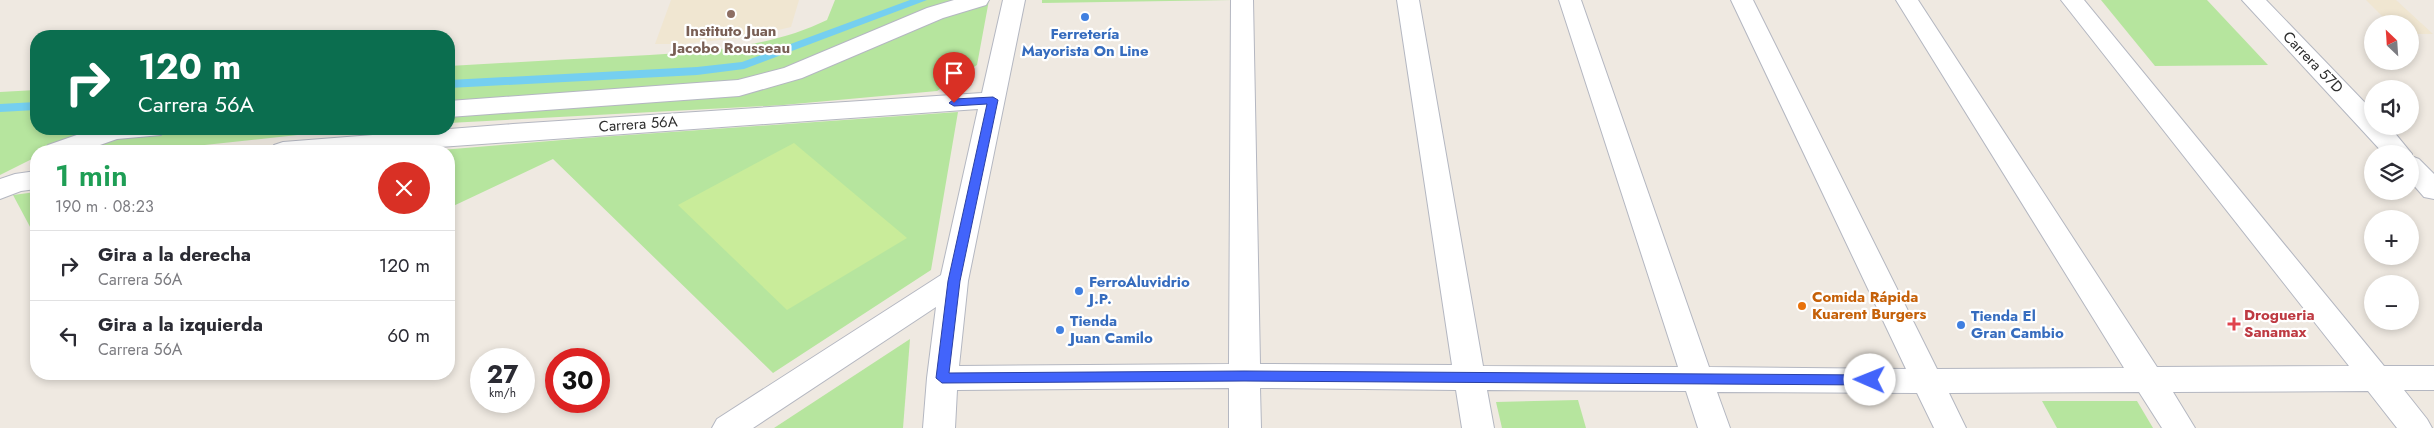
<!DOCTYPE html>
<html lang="es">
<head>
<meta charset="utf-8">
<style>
  body { margin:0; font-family:Jost,sans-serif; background:#f2f2f3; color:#2b2b33; height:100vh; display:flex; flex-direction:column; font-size:19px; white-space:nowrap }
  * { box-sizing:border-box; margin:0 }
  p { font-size:16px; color:#7c7c81 }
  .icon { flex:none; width:28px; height:28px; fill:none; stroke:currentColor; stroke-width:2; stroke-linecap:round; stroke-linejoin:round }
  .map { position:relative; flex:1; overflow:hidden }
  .side { position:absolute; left:30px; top:145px; width:425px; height:235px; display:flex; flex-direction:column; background:#fff; border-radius:20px; box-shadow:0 2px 8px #0003 }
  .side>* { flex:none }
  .hud { position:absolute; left:30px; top:30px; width:425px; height:105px; border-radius:20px; box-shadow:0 2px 8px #0003; background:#0b6e4f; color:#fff; overflow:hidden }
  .needle { width:32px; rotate:335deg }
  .buttons { position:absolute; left:2364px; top:15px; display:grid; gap:10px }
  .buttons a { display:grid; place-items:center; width:55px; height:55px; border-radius:50%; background:#fff; box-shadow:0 2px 8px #0003; font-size:25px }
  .speed { position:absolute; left:470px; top:348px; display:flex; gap:10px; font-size:25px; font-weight:700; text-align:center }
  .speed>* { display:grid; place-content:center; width:65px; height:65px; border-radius:50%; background:#fff; box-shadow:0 2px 8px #0003; line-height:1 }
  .speed small { font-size:12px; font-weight:400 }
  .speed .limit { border:8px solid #d22; background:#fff; color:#111 }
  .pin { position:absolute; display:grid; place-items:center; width:42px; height:42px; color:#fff; margin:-51px -21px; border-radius:50% 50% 50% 0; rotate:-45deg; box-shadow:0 0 5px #0007 }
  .pin .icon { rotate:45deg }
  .me { position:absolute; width:55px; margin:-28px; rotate:271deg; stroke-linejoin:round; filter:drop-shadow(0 0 4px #0008) }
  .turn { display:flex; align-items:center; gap:18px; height:105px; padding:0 25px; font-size:22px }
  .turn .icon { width:65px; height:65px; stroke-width:2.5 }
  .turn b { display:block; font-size:35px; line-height:42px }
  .round { display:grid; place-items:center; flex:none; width:52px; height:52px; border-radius:26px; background:#f2f2f3 }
  .headline { display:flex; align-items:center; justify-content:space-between; height:85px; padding:0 25px }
  h1 { font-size:30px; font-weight:600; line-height:38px; color:#1e9e55 }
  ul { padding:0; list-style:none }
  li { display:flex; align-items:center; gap:15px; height:70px; padding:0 25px; border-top:1px solid #e1e1e2 }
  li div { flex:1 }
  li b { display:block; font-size:19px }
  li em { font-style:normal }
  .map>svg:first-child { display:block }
  .education { fill:#f0e6d1 }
  .green { fill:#b6e59e }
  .pitch { fill:#c9ec9a }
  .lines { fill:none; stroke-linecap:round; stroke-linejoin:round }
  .stream { fill:#75cff0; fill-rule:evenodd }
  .street-casing { stroke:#b4b7c1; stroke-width:2 }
  .street { fill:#fff; fill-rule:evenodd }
  .route { fill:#4264fb; stroke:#2b41a3 }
  .education-dot { fill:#8d6e63; stroke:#fff; stroke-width:2 }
  .shop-dot { fill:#3f7fe0; stroke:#fff; stroke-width:2 }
  .food-dot { fill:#e8710a; stroke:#fff; stroke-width:2 }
  .health-dot { fill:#e0444e; stroke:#fff; stroke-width:2 }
  .labels { text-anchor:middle; stroke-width:4.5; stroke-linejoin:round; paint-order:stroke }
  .education-label { font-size:15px; font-weight:bold; fill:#785e54; stroke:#fff }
  .shop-label { font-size:15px; font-weight:bold; fill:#366cbe; stroke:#fff; text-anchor:start }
  .street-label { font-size:15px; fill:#2e2e2e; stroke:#fff }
  .food-label { font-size:15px; font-weight:bold; fill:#c56008; stroke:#fff; text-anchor:start }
  .health-label { font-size:15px; font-weight:bold; fill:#be3a42; stroke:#fff; text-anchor:start }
</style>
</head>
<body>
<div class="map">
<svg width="2434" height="428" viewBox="0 0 2434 428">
  <rect width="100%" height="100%" fill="#efe9e1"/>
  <g class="education">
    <path d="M671,0H799L791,27L748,37L683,44H655Z"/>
    <path d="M2366,0H2396L2433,34H2410V24H2390Z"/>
  </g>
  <g class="green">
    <path d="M835,0H989L977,65L937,91L783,105L449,123V66C503,63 557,60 612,57C683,53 761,52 827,20Z"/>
    <path d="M1042,0H1233L1042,3Z"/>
    <path d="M2101,0H2207L2268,65L2155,66Z"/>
    <path d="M36,90V129H353L186,147L90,151H36V157L0,175V92Z"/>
    <path d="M958,112L931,270L773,373L553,159L449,208V151H429L586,138Z"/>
    <path d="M36,192V238L13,195Z"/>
    <path d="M910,339L903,428H774Z"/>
    <path d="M1578,400L1586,428H1502L1496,402Z"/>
    <path d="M2042,401H2137L2153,428H2057Z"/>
  </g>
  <path class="pitch" d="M794,143L907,238L787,310L678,205Z"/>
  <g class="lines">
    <g class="stream">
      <path d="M910,0H927L744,69L697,75L449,88V80L697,67L742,62Z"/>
      <path d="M36,102V110L0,112V104Z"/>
    </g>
    <g class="street-casing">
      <g id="street">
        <path d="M954,0H989L986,5L943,18L802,78L739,96L449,117V101L738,80L784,68L927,8Z"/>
        <path d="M1003,0H1025L968,281L959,366L1229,364L1231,0H1253L1260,364L1452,365L1397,0H1419L1483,366L1678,367L1559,0H1581L1709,367L1906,369L1731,0H1753L1937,369L2124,368L1896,0H1918L2157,367L2349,366L2061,0H2084L2384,366H2434V390H2404L2427,419L2432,428H2397L2368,391L2173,392L2195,428H2162L2139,392L1949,393L1966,428H1934L1917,393L1717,392L1730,428H1698L1686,391L1487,390L1494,428H1462L1456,390L1260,388L1261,428H1229V388L957,390L955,428H923L927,378L936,307L753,428H712L717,419L941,275L978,109L383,151H270L274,145L283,142L513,124L982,93Z"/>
        <path d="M2242,0H2266L2372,110V126H2389L2412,154L2411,156L2419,159L2434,174V199L2424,197L2410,181V154H2384Z"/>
        <path d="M94,129H165L161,135L117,139L83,151H44L48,145Z"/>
        <path d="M36,171V189L21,191L0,199V179L15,174Z"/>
      </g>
    </g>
    <use href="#street" class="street"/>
  </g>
  <path class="route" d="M993,97L998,100L960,281L949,373L1244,371L1870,375L1876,380L1870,385L1244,381L942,383L936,378L948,281L987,104L954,106L949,103L954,99Z"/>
  <circle class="education-dot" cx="731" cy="14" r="5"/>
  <g class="shop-dot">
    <circle cx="1085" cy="17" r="5"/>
    <circle cx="1079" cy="291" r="5"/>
    <circle cx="1961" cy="325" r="5"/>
    <circle cx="1060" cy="330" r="5"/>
  </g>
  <circle class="food-dot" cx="1802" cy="306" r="5"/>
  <path class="health-dot" d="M2231.5 316.5h5v5h5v5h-5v5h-5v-5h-5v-5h5z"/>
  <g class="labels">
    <g class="education-label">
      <text x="731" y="36">Instituto Juan<tspan x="731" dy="17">Jacobo Rousseau</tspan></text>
    </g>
    <g class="shop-label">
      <text x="1085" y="39" text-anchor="middle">Ferretería<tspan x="1085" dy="17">Mayorista On Line</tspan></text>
      <text x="1089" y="287">FerroAluvidrio<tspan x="1089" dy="17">J.P.</tspan></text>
      <text x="1971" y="321">Tienda El<tspan x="1971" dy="17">Gran Cambio</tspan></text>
      <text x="1070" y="326">Tienda<tspan x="1070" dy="17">Juan Camilo</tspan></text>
    </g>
    <g class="street-label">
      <text transform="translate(2313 62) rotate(46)" y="5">Carrera 57D</text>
      <text transform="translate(638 124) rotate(-4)" y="5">Carrera 56A</text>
    </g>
    <g class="food-label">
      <text x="1812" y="302">Comida Rápida<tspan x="1812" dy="17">Kuarent Burgers</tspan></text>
    </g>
    <g class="health-label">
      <text x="2244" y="320">Drogueria<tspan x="2244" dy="17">Sanamax</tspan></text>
    </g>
  </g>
</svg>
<div class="buttons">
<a><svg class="needle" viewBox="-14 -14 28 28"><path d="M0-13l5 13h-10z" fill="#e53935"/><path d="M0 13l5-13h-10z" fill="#7c7c81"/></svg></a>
<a><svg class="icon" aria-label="sound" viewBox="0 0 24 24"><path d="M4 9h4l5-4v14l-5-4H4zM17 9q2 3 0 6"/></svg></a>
<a><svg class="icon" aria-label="layers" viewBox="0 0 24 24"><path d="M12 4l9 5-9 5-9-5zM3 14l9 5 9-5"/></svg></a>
<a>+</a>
<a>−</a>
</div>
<div class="speed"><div>27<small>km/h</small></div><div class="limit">30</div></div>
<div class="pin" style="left:954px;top:103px;background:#d93025"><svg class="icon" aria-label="arrive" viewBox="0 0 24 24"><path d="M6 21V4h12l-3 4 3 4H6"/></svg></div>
<svg class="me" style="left:1870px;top:380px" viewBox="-20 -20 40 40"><circle r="19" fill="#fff"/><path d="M0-13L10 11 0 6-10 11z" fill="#4264fb"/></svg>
<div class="hud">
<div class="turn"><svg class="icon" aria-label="right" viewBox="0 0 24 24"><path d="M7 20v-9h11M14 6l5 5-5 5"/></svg><div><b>120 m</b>Carrera 56A</div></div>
</div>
<section class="side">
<div class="headline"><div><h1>1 min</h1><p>190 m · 08:23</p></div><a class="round" style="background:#d93025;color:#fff"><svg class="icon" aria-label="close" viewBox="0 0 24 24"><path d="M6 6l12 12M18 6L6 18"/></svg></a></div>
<ul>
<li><svg class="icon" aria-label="right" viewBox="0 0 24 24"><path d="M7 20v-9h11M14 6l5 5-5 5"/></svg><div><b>Gira a la derecha</b><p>Carrera 56A</p></div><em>120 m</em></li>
<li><svg class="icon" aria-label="left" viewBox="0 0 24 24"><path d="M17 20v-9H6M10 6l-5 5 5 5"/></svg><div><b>Gira a la izquierda</b><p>Carrera 56A</p></div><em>60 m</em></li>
</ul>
</section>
</div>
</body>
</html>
